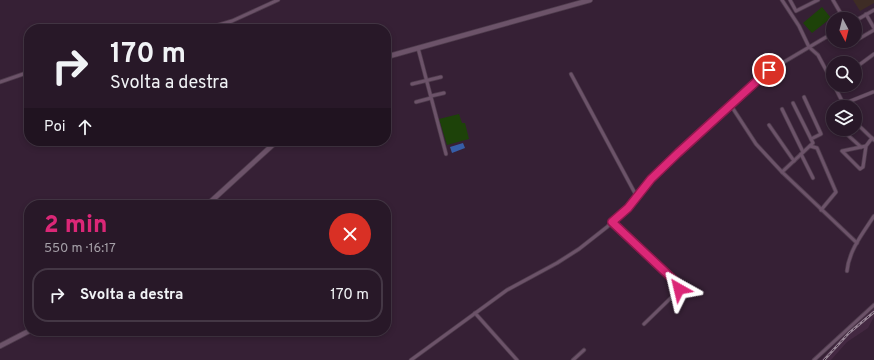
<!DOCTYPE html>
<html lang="it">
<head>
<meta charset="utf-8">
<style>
  body { margin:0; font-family:Overpass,sans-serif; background:#302130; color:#f1f3f6; height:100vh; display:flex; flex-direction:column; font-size:15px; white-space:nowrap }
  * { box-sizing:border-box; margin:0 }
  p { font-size:13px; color:#a5a0a8 }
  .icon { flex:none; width:22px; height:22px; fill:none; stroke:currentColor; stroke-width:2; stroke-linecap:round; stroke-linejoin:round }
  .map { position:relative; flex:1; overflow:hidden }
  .drawer { position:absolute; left:24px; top:200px; width:367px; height:136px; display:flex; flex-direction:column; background:#281828; border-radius:16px; box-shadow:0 2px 6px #0003,0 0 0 1px #443745 }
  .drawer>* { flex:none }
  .banner { position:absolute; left:24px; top:24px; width:367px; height:122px; border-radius:16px; box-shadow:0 2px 6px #0003,0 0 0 1px #443745; background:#281828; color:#f1f3f6; overflow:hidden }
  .needle { width:26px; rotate:173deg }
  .buttons { position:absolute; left:826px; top:12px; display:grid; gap:8px }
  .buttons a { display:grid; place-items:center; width:36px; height:36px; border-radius:50%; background:#281828; box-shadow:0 2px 6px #0003,0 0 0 1px #443745; font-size:20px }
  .pin { position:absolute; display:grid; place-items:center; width:34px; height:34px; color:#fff; margin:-17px; border:2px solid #fff; border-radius:50%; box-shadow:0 1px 4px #0007 }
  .me { position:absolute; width:44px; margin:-22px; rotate:323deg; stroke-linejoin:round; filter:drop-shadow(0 0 3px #0008) }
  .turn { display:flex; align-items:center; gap:14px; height:84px; padding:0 20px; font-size:18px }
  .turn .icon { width:52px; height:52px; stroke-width:2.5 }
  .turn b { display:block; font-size:28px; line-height:34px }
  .then { display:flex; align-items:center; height:38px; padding:0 20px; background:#0003; gap:8px; font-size:15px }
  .round { display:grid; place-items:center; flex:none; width:42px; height:42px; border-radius:21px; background:#302130 }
  .overview { display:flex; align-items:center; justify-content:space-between; height:68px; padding:0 20px }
  h1 { font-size:24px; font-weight:800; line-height:30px; color:#db2777 }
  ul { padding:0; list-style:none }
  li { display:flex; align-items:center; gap:12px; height:54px; margin:0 8px 6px; padding:0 12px; border:2px solid #443745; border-radius:16px }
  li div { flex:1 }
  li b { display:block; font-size:15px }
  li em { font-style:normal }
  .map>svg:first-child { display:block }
  .built { fill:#432841 }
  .education { fill:#3e2c25 }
  .green { fill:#1d4209 }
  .water { fill:#365ea8 }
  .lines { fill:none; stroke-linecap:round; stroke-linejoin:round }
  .minor-casing { stroke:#4f3c4d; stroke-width:4.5 }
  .secondary-casing { stroke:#4f3c4d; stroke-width:6 }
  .minor { stroke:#6c5369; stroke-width:3 }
  .secondary { stroke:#6c5369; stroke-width:4.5 }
  .rail-casing { stroke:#9b8999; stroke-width:2.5 }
  .rail { stroke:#362035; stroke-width:1; stroke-dasharray:3; stroke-linecap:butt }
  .route-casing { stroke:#8e194d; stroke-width:10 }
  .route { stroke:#db2777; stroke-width:7 }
</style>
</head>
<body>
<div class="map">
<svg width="874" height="360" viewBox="0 0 874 360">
  <rect width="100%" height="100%" fill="#362035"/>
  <path class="built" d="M874,308V317L868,328L847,342L831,360H821L850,328L860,321Z"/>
  <path class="education" d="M853,0H874V3L860,11Z"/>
  <g class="green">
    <path d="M822,7L831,18L812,33L803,23Z"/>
    <path d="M459,114L462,123H465L469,139L447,145L439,119Z"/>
  </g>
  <path class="water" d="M463,143L465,148L452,153L450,147Z"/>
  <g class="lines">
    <g class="minor-casing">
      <g id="minor">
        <path d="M782,0L799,26L809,47L818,55L833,83"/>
        <path d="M790,0L796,11L818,0"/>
        <path d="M833,0L844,19"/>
        <path d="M866,14L874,28"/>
        <path d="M855,21L874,10"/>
        <path d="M205,29L232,21L278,0"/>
        <path d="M855,41L874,30"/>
        <path d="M849,44L854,41"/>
        <path d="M418,48L446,154"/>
        <path d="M855,68L874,54"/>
        <path d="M571,74L637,197"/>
        <path d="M0,82L29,72"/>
        <path d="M412,84L441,77"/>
        <path d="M834,85L845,107"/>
        <path d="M431,96L444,93"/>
        <path d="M804,97L821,134L811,139"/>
        <path d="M416,102L431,98"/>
        <path d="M730,104L756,144L782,172L857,243"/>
        <path d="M843,104L873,92"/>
        <path d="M782,109L803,152"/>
        <path d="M833,120L832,121L833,122"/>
        <path d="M855,122L874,140"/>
        <path d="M769,125L794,161"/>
        <path d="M841,129L861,147"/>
        <path d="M810,146L817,148L836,192L821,210"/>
        <path d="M866,146L863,167L860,169L842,151L866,146L872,138"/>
        <path d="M801,154L813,178"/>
        <path d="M782,172L813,143L793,103"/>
        <path d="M612,222L678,284L679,287L678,291L644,324"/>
        <path d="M847,271C849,250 863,233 874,216"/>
        <path d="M475,313L517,360"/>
        <path d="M411,360L507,290L557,263L579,249L607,227L628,208L651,179L678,153L762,75L833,33"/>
        <path d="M573,360L584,350"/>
        <path d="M814,360L874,305"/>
      </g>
    </g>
    <g class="secondary-casing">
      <g id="secondary">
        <path d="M386,57L590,0"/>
        <path d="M207,205L277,141"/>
        <path d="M0,346L29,331"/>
      </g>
    </g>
    <use href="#minor" class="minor"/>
    <use href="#secondary" class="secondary"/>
    <g class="rail-casing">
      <path id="rail" d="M824,360L849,333L874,312"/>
    </g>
    <use href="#rail" class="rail"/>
  </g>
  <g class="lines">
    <g class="route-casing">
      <path id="route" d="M679,289L678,284L612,222L628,208L651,179L678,153L769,70"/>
    </g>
    <use href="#route" class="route"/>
  </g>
</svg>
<div class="buttons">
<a><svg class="needle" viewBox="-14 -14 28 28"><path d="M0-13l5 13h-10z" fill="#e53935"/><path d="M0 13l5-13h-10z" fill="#a5a0a8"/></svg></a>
<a><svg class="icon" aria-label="search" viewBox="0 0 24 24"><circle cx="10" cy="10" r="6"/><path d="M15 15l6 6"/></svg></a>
<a><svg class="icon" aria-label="layers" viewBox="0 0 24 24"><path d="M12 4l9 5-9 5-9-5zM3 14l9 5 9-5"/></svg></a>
</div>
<div class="pin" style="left:769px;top:70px;background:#d93025"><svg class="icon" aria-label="arrive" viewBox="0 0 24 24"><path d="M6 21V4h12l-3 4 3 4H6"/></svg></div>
<svg class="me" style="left:679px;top:289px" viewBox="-20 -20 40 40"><path d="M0-17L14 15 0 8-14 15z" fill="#db2777" stroke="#fff" stroke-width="4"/></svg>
<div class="banner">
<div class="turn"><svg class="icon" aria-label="right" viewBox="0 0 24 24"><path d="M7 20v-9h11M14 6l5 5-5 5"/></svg><div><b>170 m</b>Svolta a destra</div></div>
<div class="then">Poi<svg class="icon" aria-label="ahead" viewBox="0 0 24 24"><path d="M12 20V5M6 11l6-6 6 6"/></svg></div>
</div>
<section class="drawer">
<div class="overview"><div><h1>2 min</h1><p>550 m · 16:17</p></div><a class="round" style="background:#d93025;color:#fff"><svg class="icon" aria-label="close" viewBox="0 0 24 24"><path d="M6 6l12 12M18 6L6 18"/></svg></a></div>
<ul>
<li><svg class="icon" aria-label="right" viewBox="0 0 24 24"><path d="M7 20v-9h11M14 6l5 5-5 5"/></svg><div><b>Svolta a destra</b></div><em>170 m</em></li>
</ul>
</section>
</div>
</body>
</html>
